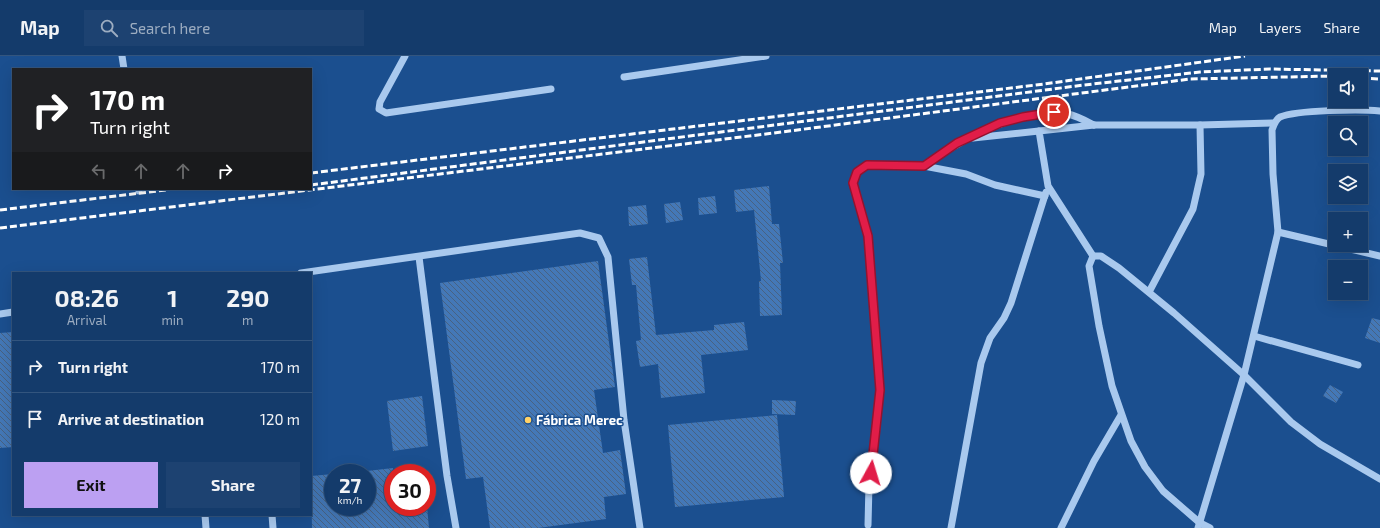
<!DOCTYPE html>
<html lang="en">
<head>
<meta charset="utf-8">
<style>
  body { margin:0; font-family:"Exo 2",sans-serif; background:#1d4271; color:#f1f3f6; height:100vh; display:flex; flex-direction:column; font-size:15px; white-space:nowrap }
  * { box-sizing:border-box; margin:0 }
  p { font-size:13px; color:#9dadc1 }
  .icon { flex:none; width:22px; height:22px; fill:none; stroke:currentColor; stroke-width:2; stroke-linecap:round; stroke-linejoin:round }
  .map { position:relative; flex:1; overflow:hidden }
  .drawer { position:absolute; left:12px; top:216px; width:300px; height:244px; display:flex; flex-direction:column; background:#143b6b; border-radius:0px; box-shadow:0 4px 16px #0002,0 0 0 1px #33557e }
  .drawer>* { flex:none }
  .top-card { position:absolute; left:12px; top:12px; width:300px; height:122px; border-radius:0px; box-shadow:0 4px 16px #0002,0 0 0 1px #33557e; background:#202124; color:#fff; overflow:hidden }
  .tools { position:absolute; left:1328px; top:12px; display:grid; gap:8px }
  .tools a { display:grid; place-items:center; width:40px; height:40px; border-radius:0px; background:#143b6b; box-shadow:0 4px 16px #0002,0 0 0 1px #33557e; font-size:20px }
  .speed { position:absolute; left:324px; top:408px; display:flex; gap:8px; font-size:20px; font-weight:700; text-align:center }
  .speed>* { display:grid; place-content:center; width:52px; height:52px; border-radius:50%; background:#143b6b; box-shadow:0 4px 16px #0002,0 0 0 1px #33557e; line-height:1 }
  .speed small { font-size:10px; font-weight:400 }
  .speed .limit { border:6px solid #d22; background:#fff; color:#111 }
  .pin { position:absolute; display:grid; place-items:center; width:34px; height:34px; color:#fff; margin:-17px; border:2px solid #fff; border-radius:50%; box-shadow:0 1px 4px #0007 }
  .me { position:absolute; width:44px; margin:-22px; rotate:6deg; stroke-linejoin:round; filter:drop-shadow(0 0 3px #0008) }
  .turn { display:flex; align-items:center; gap:14px; height:84px; padding:0 12px; font-size:18px }
  .turn .icon { width:52px; height:52px; stroke-width:2.5 }
  .turn b { display:block; font-size:28px; line-height:34px }
  .lanes { display:flex; align-items:center; height:38px; padding:0 12px; background:#0003; justify-content:center; gap:20px; direction:ltr }
  .lanes .off { opacity:.35 }
  .eta { display:flex; justify-content:space-evenly; align-items:center; height:68px; text-align:center }
  .eta b { font-size:24px; font-weight:700; line-height:28px }
  .action { display:flex; gap:8px; margin-top:auto; padding:8px 12px }
  .action a { flex:1; height:46px; border-radius:0px; background:#bca0f2; color:#111; font-size:16px; font-weight:700; line-height:46px; text-align:center }
  .action a+a { background:#1d4271; color:#f1f3f6 }
  ul { padding:0; list-style:none }
  li { display:flex; align-items:center; gap:12px; height:52px; padding:0 12px; border-top:1px solid #33557e }
  li div { flex:1 }
  li b { display:block; font-size:15px }
  li em { font-style:normal }
  header { display:flex; align-items:center; gap:24px; box-sizing:border-box; height:56px; padding:0 20px; background:#143b6b; border-bottom:1px solid #33557e }
  header strong { font-size:19px }
  nav { display:flex; gap:22px; margin-inline-start:auto; font-size:14px }
  .search { width:280px; height:36px; background:#1d4271; display:flex; align-items:center; gap:10px; box-sizing:border-box; padding:0 14px; border-radius:0px; color:#9dadc1; font-size:15px }
  .map>svg:first-child { display:block }
  .building { fill:url(#building-back-hatch) }
  .lines { fill:none; stroke-linecap:round; stroke-linejoin:round }
  .minor { stroke:#a9c9ee; stroke-width:7 }
  .rail { stroke:#fff; stroke-width:3; stroke-dasharray:7 3; stroke-linecap:butt }
  .route-casing { stroke:#92132f; stroke-width:10 }
  .route { stroke:#e11d48; stroke-width:7 }
  .poi-dot { fill:#ffd166; stroke:#1b4f8f; stroke-width:1.5 }
  .labels { text-anchor:middle; stroke-width:3; stroke-linejoin:round; paint-order:stroke }
  .poi-label { font-size:13px; font-weight:bold; fill:#fff; stroke:#1b4f8f; text-anchor:start }
</style>
</head>
<body>
<header>
<strong>Map</strong>
<div class="search"><svg class="icon" aria-label="search" viewBox="0 0 24 24"><circle cx="10" cy="10" r="6"/><path d="M15 15l6 6"/></svg>Search here</div>
<nav><a>Map</a><a>Layers</a><a>Share</a></nav>
</header>
<div class="map">
<svg width="1380" height="472" viewBox="0 0 1380 472">
  <defs>
    <pattern id="building-back-hatch" width="6" height="6" patternUnits="userSpaceOnUse"><rect width="6" height="6" fill="#4478b7"/><path d="M-1 5l2 2M0 0l6 6M5-1l2 2" fill="none" stroke="#486282"/></pattern>
  </defs>
  <rect width="100%" height="100%" fill="#1b4f8f"/>
  <g class="building">
    <path d="M769,130L772,168H779L783,207H780L782,259L760,260L759,225H761L754,154L736,156L734,134Z"/>
    <path d="M715,140L717,157L699,159L698,142Z"/>
    <path d="M680,146L683,164L666,167L664,148Z"/>
    <path d="M646,149L648,168L629,170L628,151Z"/>
    <path d="M647,201L656,279L714,274V269L744,266L748,294L701,299L705,337L661,342L658,308L640,311L636,285L641,284L636,229H632L629,203Z"/>
    <path d="M598,205L615,331L594,334L603,397L620,394L626,438L604,441L606,463L538,472H490L483,421L466,423L440,227Z"/>
    <path d="M1372,262L1380,264V287L1365,282Z"/>
    <path d="M13,276V391L0,392V277Z"/>
    <path d="M1330,329L1343,336L1336,347L1323,340Z"/>
    <path d="M422,340L428,390L393,395L387,345Z"/>
    <path d="M772,344L796,345L795,359L772,358Z"/>
    <path d="M777,359L784,441L675,451L668,369Z"/>
    <path d="M393,412V451H427L429,472H312L311,420L333,418V451H367V415Z"/>
  </g>
  <g class="lines">
    <g class="minor">
      <path d="M122,0L124,13"/>
      <path d="M405,0L380,46L379,53L386,57L551,33"/>
      <path d="M624,21L766,0"/>
      <path d="M973,82L1039,75"/>
      <path d="M924,110C958,86 993,66 1035,59C1046,57 1057,55 1068,58C1077,60 1086,65 1094,69"/>
      <path d="M139,133V135"/>
      <path d="M1278,176L1380,200"/>
      <path d="M1093,200L1048,130L1039,75L1094,69H1200L1274,67"/>
      <path d="M1093,200H1101L1119,212L1174,257L1244,319L1291,366L1320,388L1380,423"/>
      <path d="M1093,200L1089,210L1099,270L1112,330L1131,385L1145,411L1163,435L1200,467L1210,472"/>
      <path d="M419,201L447,420L456,472"/>
      <path d="M301,217L580,177L599,182L608,201L624,364L640,472"/>
      <path d="M1149,236L1193,153L1201,118L1200,69"/>
      <path d="M0,258L13,256"/>
      <path d="M1254,280L1358,309"/>
      <path d="M205,459L206,472"/>
      <path d="M272,459L273,472"/>
      <path d="M868,469L869,429L880,334L868,180L853,127L857,116L867,109L924,110L966,118L995,129L1045,140"/>
      <path d="M951,472L981,307L990,282L1004,262L1011,247L1046,136"/>
      <path d="M1061,472L1094,405L1121,359"/>
      <path d="M1198,472L1244,319L1278,176L1273,118L1272,74C1274,69 1275,64 1280,61C1297,54 1360,53 1380,55"/>
    </g>
    <g class="rail">
      <path d="M1361,22L1380,23"/>
      <path d="M311,117L1044,28L1245,0"/>
      <path d="M311,129L1084,29L1200,16L1270,13L1380,15"/>
      <path d="M0,154L174,133"/>
      <path d="M0,172L774,77L1190,23L1335,20"/>
    </g>
  </g>
  <g class="lines">
    <g class="route-casing">
      <path id="route" d="M871,417L880,334L868,180L853,127L857,116L867,109L924,110L957,87L1000,67L1023,61L1054,56"/>
    </g>
    <use href="#route" class="route"/>
  </g>
  <circle class="poi-dot" cx="528" cy="364" r="4"/>
  <g class="labels">
    <g class="poi-label">
      <text x="536" y="369">Fábrica Merec</text>
    </g>
  </g>
</svg>
<div class="tools">
<a><svg class="icon" aria-label="sound" viewBox="0 0 24 24"><path d="M4 9h4l5-4v14l-5-4H4zM17 9q2 3 0 6"/></svg></a>
<a><svg class="icon" aria-label="search" viewBox="0 0 24 24"><circle cx="10" cy="10" r="6"/><path d="M15 15l6 6"/></svg></a>
<a><svg class="icon" aria-label="layers" viewBox="0 0 24 24"><path d="M12 4l9 5-9 5-9-5zM3 14l9 5 9-5"/></svg></a>
<a>+</a>
<a>−</a>
</div>
<div class="speed"><div>27<small>km/h</small></div><div class="limit">30</div></div>
<div class="pin" style="left:1054px;top:56px;background:#d93025"><svg class="icon" aria-label="arrive" viewBox="0 0 24 24"><path d="M6 21V4h12l-3 4 3 4H6"/></svg></div>
<svg class="me" style="left:871px;top:417px" viewBox="-20 -20 40 40"><circle r="19" fill="#fff"/><path d="M0-13L10 11 0 6-10 11z" fill="#e11d48"/></svg>
<div class="top-card">
<div class="turn"><svg class="icon" aria-label="right" viewBox="0 0 24 24"><path d="M7 20v-9h11M14 6l5 5-5 5"/></svg><div><b>170 m</b>Turn right</div></div>
<div class="lanes"><svg class="icon off" aria-label="left" viewBox="0 0 24 24"><path d="M17 20v-9H6M10 6l-5 5 5 5"/></svg><svg class="icon off" aria-label="ahead" viewBox="0 0 24 24"><path d="M12 20V5M6 11l6-6 6 6"/></svg><svg class="icon off" aria-label="ahead" viewBox="0 0 24 24"><path d="M12 20V5M6 11l6-6 6 6"/></svg><svg class="icon" aria-label="right" viewBox="0 0 24 24"><path d="M7 20v-9h11M14 6l5 5-5 5"/></svg></div>
</div>
<section class="drawer">
<div class="eta">
<div><b>08:26</b><p>Arrival</p></div>
<div><b>1</b><p>min</p></div>
<div><b>290</b><p>m</p></div>
</div>
<ul>
<li><svg class="icon" aria-label="right" viewBox="0 0 24 24"><path d="M7 20v-9h11M14 6l5 5-5 5"/></svg><div><b>Turn right</b></div><em>170 m</em></li>
<li><svg class="icon" aria-label="arrive" viewBox="0 0 24 24"><path d="M6 21V4h12l-3 4 3 4H6"/></svg><div><b>Arrive at destination</b></div><em>120 m</em></li>
</ul>
<div class="action"><a>Exit</a><a>Share</a></div>
</section>
</div>
</body>
</html>
